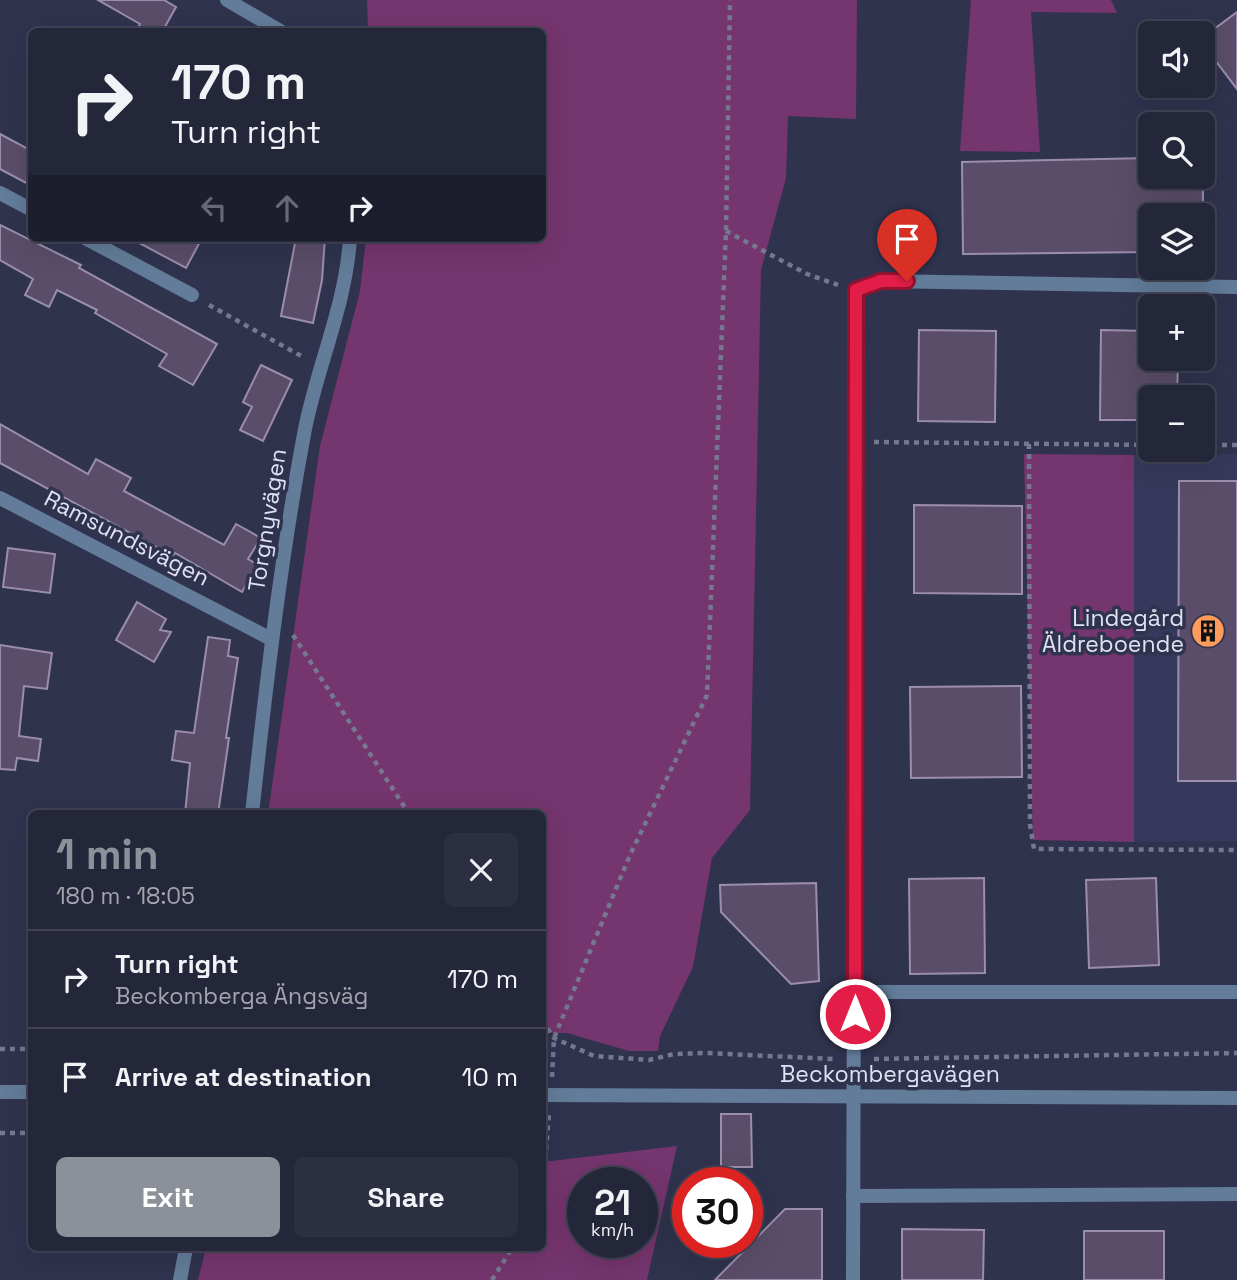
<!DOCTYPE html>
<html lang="en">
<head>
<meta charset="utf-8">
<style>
  body { margin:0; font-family:"Space Grotesk",sans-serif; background:#2c2e42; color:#f1f3f6; height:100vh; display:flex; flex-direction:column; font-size:26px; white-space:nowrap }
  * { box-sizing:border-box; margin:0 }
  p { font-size:23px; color:#a3a5af }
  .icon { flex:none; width:38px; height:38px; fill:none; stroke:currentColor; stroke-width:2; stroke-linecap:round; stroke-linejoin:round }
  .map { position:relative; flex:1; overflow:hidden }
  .sheet { position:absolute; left:28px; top:810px; width:518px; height:441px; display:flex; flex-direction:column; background:#24263a; border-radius:10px; box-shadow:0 7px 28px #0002,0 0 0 2px #414354 }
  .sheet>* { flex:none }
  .top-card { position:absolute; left:28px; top:28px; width:518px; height:214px; border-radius:10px; box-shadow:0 7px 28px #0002,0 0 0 2px #414354; background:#24263a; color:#f1f3f6; overflow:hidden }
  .buttons { position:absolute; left:1138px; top:21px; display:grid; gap:14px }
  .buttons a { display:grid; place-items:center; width:77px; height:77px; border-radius:10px; background:#24263a; box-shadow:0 7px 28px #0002,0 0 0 2px #414354; font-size:35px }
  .speed { position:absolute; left:567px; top:1167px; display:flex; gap:14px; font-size:35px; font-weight:700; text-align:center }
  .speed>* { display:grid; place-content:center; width:91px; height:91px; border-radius:50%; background:#24263a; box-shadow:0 7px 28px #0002,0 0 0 2px #414354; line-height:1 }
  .speed small { font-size:18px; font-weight:400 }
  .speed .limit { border:10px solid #d22; background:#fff; color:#111 }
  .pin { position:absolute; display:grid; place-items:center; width:60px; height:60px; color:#fff; margin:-72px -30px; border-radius:50% 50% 50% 0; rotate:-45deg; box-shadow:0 0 7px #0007 }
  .pin .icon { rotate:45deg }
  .me { position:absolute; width:77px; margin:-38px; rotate:0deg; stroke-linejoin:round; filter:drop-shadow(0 0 5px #0008) }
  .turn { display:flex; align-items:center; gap:24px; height:147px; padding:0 28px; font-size:32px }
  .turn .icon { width:91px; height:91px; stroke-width:2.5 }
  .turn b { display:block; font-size:49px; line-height:60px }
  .lanes { display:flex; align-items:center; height:66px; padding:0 28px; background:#0003; justify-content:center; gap:35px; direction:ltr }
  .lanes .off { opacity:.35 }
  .round { display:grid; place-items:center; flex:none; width:74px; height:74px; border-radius:10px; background:#2c2e42 }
  .headline { display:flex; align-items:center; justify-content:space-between; height:119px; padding:0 28px }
  h1 { font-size:42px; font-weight:600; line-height:52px; color:#8c9099 }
  .action { display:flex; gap:14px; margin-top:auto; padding:14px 28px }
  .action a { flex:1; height:80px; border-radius:10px; background:#8c9099; color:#fff; font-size:28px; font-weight:600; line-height:80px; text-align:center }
  .action a+a { background:#2c2e42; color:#f1f3f6 }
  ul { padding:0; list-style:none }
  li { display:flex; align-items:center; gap:21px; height:98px; padding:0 28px; border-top:2px solid #414354 }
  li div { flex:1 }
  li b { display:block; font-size:26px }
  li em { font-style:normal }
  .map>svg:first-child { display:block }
  .built { fill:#36395b }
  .green { fill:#75356e; fill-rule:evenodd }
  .building { fill:#5a4d69; stroke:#9b8dad; stroke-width:2 }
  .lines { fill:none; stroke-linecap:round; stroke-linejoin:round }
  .path { stroke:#75788f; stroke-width:4.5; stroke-dasharray:5 5; stroke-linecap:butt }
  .street { stroke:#627c99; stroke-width:14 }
  .route-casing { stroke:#92132f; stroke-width:18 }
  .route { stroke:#e11d48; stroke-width:12 }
  .labels { text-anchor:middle; stroke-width:7; stroke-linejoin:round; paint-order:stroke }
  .street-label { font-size:23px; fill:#e0e2f4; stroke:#30334e }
  .poi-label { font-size:23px; fill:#e0e2f4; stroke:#30334e; text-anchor:end }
</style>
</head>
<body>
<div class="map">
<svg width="1237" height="1280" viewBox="0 0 1237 1280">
  <rect width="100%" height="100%" fill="#30334e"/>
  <path class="built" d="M1237,454V841L1134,842V455Z"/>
  <g class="green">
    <path d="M367,0H857L856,119L788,116L786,178L761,270L750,810L712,858L693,967L660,1036L658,1051H629L567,1033H543L542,814H268L320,446L360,291L366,238H542V32L368,31Z"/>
    <path d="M971,0H1111L1117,13L1031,12L1040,152L960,151Z"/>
    <path d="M1024,454L1134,455V842L1033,840Z"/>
    <path d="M677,1146L647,1280H198L206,1248H542L543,1162ZM642,1183V1242H583V1183Z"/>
  </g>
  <g class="building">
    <path d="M98,0H164L176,7L162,32H135L140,24Z"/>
    <path d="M1237,12V89L1202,43V38Z"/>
    <path d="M0,134L32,151V186L0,169Z"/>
    <path d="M1150,158V177H1203V215H1150V252L963,254L962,162Z"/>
    <path d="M0,225L81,265L79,268L217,344L193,385L159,366L167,354L95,313L97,310L57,290L49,307L25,295L33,279L0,260Z"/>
    <path d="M130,238H202L186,268Z"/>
    <path d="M296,238H325L322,280L313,323L281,316Z"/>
    <path d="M919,330L996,331L995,422L918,421Z"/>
    <path d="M1101,330L1150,331V359H1178L1177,397H1150V420H1100Z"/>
    <path d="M261,365L292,380L263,441L240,430L252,407L243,402Z"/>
    <path d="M0,424L88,474L96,459L131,478L124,491L224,545L236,524L261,538L248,559L258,565L242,592L175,553L173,556L0,463Z"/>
    <path d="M1179,481H1237V781H1178Z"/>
    <path d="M914,505L1022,506V594L914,593Z"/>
    <path d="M8,548L55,554L50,593L3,587Z"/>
    <path d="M137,602L166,619L160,630L171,632L154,662L116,640Z"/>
    <path d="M208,637L230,640L228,656L238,658L226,738H229L218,814H185L190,763L172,760L176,731L194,733Z"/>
    <path d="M0,645L52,653L47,689L24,686L19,736L41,739L38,761L17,758L15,770L0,769Z"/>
    <path d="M1021,686L1022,777L911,778L910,687Z"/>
    <path d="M984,878L985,973L910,974L909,879Z"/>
    <path d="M1156,878L1159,965L1089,968L1086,880Z"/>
    <path d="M816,883L819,981L791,984L721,912L720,885Z"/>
    <path d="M721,1114H751L752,1167H721Z"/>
    <path d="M785,1209H822V1280H715Z"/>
    <path d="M902,1229L984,1230L983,1280H902Z"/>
    <rect x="1084" y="1231" width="80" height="49"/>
  </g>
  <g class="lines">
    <g class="path">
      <path d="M726,231L807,274L838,285"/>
      <path d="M209,305L303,357"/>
      <path d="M874,442L1150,445"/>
      <path d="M1029,444L1030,824L1034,849L1237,850"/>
      <path d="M1202,445H1237"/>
      <path d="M293,635L409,814"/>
      <path d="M542,1020L554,1038L594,1056L649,1060L674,1054L705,1053L834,1059"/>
      <path d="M0,1049H32"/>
      <path d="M874,1059L1237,1053"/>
      <path d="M552,1077L554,1038L630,855L707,695L726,231L730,0"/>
      <path d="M0,1133H32"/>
      <path d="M542,1200L549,1114"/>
      <path d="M492,1280L512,1248"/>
    </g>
    <g class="street">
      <path d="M227,0L282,32"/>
      <path d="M0,193L32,210"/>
      <path d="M85,238L192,295"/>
      <path d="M0,498L271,639"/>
      <path d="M252,814C266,685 281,556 305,429C318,364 346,304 350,238"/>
      <path d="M855,992H1237"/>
      <path d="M0,1092H32"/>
      <path d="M542,1095L1237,1098"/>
      <path d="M853,1196L1237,1194"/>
      <path d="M180,1280L186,1248"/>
      <path d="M853,1280L856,290L881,281L1237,287"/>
    </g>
  </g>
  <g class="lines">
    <g class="route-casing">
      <path id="route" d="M855,1014L856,290L881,281H907"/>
    </g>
    <use href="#route" class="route"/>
  </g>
  <defs>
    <g id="building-disc" transform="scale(1.75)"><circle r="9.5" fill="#ff9b5b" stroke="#30334e"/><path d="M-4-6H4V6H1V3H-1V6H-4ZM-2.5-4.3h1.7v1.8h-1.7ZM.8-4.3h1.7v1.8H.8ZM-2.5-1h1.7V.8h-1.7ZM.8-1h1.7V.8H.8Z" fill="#111"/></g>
  </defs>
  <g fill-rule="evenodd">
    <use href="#building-disc" x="1208" y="631"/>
  </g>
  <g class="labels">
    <g class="street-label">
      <text transform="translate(267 520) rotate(-81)" y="8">Torgnyvägen</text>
      <text transform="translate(127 538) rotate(27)" y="8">Ramsundsvägen</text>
      <text x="890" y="1082">Beckombergavägen</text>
    </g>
    <g class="poi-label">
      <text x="1184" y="626">Lindegård<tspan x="1184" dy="26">Äldreboende</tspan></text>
    </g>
  </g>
</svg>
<div class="buttons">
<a><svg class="icon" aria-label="sound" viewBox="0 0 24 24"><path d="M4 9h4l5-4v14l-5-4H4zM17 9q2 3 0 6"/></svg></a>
<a><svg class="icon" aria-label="search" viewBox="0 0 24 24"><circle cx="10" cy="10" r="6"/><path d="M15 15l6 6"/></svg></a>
<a><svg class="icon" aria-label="layers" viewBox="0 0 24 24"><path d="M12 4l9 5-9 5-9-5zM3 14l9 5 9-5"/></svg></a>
<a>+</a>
<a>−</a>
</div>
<div class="speed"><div>21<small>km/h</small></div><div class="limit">30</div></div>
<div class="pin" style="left:907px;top:281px;background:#d93025"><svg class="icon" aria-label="arrive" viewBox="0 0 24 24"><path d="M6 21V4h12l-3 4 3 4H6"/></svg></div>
<svg class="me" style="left:855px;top:1014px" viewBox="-20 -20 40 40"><circle r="17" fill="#e11d48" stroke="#fff" stroke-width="3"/><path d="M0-11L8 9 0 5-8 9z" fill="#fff"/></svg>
<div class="top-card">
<div class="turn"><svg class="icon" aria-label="right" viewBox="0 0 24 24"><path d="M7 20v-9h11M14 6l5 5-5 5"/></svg><div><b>170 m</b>Turn right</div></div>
<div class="lanes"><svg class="icon off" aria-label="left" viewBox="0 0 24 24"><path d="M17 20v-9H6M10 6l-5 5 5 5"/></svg><svg class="icon off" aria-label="ahead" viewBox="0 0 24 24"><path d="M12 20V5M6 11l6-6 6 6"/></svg><svg class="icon" aria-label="right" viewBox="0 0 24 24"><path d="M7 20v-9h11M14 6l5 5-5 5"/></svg></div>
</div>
<section class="sheet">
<div class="headline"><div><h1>1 min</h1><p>180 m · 18:05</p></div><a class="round"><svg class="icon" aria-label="close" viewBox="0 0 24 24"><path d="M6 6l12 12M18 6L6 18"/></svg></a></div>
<ul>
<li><svg class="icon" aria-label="right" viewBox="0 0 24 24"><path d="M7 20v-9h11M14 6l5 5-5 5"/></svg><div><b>Turn right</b><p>Beckomberga Ängsväg</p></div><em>170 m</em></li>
<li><svg class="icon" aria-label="arrive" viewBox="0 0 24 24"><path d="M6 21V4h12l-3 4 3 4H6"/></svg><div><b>Arrive at destination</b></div><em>10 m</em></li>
</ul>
<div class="action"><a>Exit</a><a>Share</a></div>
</section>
</div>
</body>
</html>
